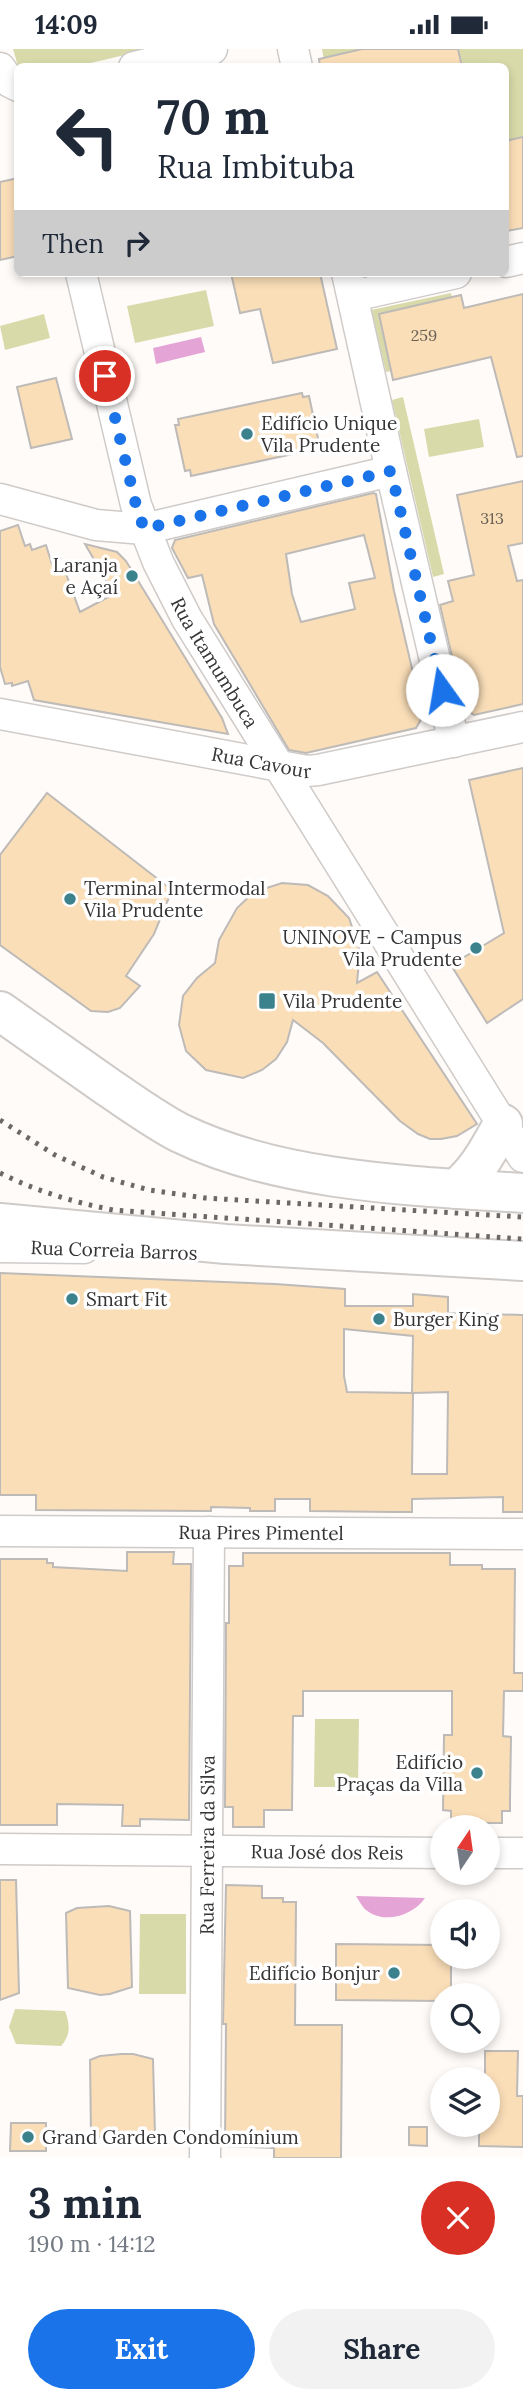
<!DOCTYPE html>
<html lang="en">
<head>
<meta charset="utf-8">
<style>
  body { margin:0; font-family:Lora,serif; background:#f2f2f3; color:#1f2937; height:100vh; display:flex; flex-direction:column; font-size:26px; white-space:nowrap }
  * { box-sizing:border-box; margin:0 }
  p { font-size:23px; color:#747a83 }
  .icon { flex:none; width:38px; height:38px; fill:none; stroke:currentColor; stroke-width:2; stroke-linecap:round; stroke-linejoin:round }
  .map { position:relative; height:2109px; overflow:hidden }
  .panel { display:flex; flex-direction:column; background:#fff; flex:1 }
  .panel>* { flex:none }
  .guide { position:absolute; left:14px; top:14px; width:495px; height:214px; border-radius:10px; box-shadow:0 4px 10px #0003; background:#fff; color:#1f2937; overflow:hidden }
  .needle { width:46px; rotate:13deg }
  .fabs { position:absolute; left:430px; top:1766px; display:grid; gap:14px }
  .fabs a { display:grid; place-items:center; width:70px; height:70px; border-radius:50%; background:#fff; box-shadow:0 4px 10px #0003; font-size:35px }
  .pin { position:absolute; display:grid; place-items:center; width:60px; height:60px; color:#fff; margin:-30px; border:4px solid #fff; border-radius:50%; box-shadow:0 2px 7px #0007 }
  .me { position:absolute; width:77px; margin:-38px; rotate:347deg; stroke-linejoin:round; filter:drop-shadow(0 0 5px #0008) }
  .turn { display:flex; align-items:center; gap:24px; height:147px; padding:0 28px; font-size:32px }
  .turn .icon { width:91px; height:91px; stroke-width:2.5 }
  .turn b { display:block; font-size:49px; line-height:60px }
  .then { display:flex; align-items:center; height:66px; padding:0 28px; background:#0003; gap:14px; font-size:26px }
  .round { display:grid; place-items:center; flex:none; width:74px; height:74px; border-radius:37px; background:#f2f2f3 }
  .head { display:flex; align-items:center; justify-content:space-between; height:119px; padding:0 28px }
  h1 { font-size:42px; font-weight:700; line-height:52px }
  .action { display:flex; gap:14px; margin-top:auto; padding:14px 28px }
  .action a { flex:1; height:80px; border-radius:42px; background:#1a73e8; color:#fff; font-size:28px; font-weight:700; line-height:80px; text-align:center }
  .action a+a { background:#f2f2f3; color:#1f2937 }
  .status { display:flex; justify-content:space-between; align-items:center; height:49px; padding:0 35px; background:#fff; direction:ltr }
  .status svg { height:19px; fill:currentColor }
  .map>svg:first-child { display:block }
  .green { fill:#d9daaa }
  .water { fill:#e4a5d6 }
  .building { fill:#fadeb8; stroke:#bdbab7; stroke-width:2; fill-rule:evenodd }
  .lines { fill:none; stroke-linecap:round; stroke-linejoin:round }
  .minor-casing { stroke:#cfcbc9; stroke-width:33 }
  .highway-casing { stroke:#cfcbc9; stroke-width:42 }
  .minor { stroke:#fff; stroke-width:30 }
  .highway { stroke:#fff; stroke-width:38 }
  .rail { stroke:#6b6868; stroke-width:5; stroke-dasharray:3.5 7; stroke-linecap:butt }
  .route { stroke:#1a73e8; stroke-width:12; stroke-dasharray:0 21.6 }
  .poi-dot { fill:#3c828d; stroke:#fff; stroke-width:2.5 }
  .labels { text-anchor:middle; stroke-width:7; stroke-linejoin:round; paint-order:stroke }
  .number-label { font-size:16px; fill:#675e55 }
  .poi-label { font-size:19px; fill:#363434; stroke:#fff; text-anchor:start }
  .street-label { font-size:19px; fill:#363434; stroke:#fff }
</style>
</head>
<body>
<div class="status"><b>14:09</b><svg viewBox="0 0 49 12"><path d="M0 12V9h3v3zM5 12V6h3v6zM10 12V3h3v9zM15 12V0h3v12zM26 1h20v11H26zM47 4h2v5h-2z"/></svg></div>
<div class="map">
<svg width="523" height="2109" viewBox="0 0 523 2109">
  <rect width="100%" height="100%" fill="#fffbf9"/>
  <g class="green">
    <path d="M13,0H150L74,18L18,17Z"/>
    <path d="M322,0H523V91L506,93V18L325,17Z"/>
    <path d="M206,241L214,277L135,294L127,257Z"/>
    <path d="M451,244L452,248L379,265L392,322L386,323L371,261Z"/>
    <path d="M44,265L50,289L5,301L0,277Z"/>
    <path d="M403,348L444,525L433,528L392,351Z"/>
    <path d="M479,370L484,398L429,408L424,380Z"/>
    <path d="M315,1670H359L358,1738H314Z"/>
    <path d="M140,1865H186V1945H139Z"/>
    <path d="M15,1960L65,1962C70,1975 71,1986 61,1997L16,1995L9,1978Z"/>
  </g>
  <g class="water">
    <path d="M201,288L205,303L156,315L153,299Z"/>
    <path d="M356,1847L425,1849C414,1866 384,1876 366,1861C362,1858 359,1851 356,1847Z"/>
  </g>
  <g class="building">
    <path d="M362,0H458L462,18H320L319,10Z"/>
    <path d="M523,88V179L506,182V92Z"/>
    <path d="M18,129V207L0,211V133Z"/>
    <path d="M231,224H320L337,300L273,314L260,260L240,264Z"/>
    <path d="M523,245V407L517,408L491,308L393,331L379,265L461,246L464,259Z"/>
    <path d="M56,329L72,390L31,399L17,338Z"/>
    <path d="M302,344L303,348L309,347L319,394L315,395L316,400L191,427L190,421L185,422L175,376H179L178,370Z"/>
    <path d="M523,432V494L508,497L517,532L523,531V655L474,666L464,659L440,556L453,552L448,532L474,526L457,446Z"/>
    <path d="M373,444L376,445L394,542L423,667L416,679L306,704L289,701L214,575L202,526L188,529L172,499L175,491ZM364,486L375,529L349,534L355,560L301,573L292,545L286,505Z"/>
    <path d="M18,476L25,497L30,495L32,501L46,496L55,525L65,522L80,563L114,545L85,495L117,503L126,512L222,669L228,685L34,651L28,632L12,637V634L5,635L0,618V482Z"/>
    <path d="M523,719V950L487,974L451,916L504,884L469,731Z"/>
    <path d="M47,744L172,841L154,885L126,927L140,937L120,959L108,963L91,962L0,896V806Z"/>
    <path d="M282,834L308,836L328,847L349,869L360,902L357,934L377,923L477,1075L457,1087L441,1090H430L418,1085L400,1072L323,994L293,971L287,993L276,1010L262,1021L243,1029L206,1021L186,1002L179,976L183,947L197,929L215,914L219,891L237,859L254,843Z"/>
    <path d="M0,1224L275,1235L345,1240V1257H413V1245L448,1248V1264L523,1266V1463H503V1448L412,1450V1463H394L310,1462V1450H275V1462H250V1459L211,1458V1462L36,1461V1446H0ZM344,1280L413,1287L412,1344L347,1343L344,1327ZM448,1343L447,1425H412L413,1344Z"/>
    <path d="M127,1503H174L173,1515H191L189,1771L140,1770V1777H122L123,1756L57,1755V1776H0V1510H47V1514H53V1518L127,1522Z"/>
    <path d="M243,1504H450V1516H482V1520H515L514,1624H523V1642H504L503,1687L511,1688L510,1750V1762H502V1774H451V1762L443,1761L444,1686H452V1642H303V1667H293L292,1761H264V1778H233V1758H225L226,1574H229V1517H243Z"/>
    <path d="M0,1831H16L19,1944L0,1951Z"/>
    <path d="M226,1836L262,1837V1849H283V1853H296L295,1976H342L341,2109H274V2099L225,2097L226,1975H223Z"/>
    <path d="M109,1857L130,1862L132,1938L110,1945L100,1946L68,1939L66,1864L77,1859Z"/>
    <path d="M336,1895L443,1896V1908H451V1946H443V1952L336,1951Z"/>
    <path d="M485,2002H518L517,2047H523V2098L479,2097V2076H488V2030H485Z"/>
    <path d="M121,2005H133L153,2010L155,2086L124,2093L91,2086L90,2011L100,2007Z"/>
    <path d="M11,2074H46V2102H10Z"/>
    <path d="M409,2078H427V2097L409,2096Z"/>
  </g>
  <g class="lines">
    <g class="minor-casing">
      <g id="minor">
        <path d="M293,0L297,18"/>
        <path d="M134,18L212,0"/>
        <path d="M0,19L10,33L18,37"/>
        <path d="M506,213L523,209"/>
        <path id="s1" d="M81,224L136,456L158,513L187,570L523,1108"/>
        <path d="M347,224L391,422L454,693"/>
        <path d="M353,247L456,224"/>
        <path d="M0,450L96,476L144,480L391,422"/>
        <path id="s2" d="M0,665L307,722L318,721L523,678"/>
        <path d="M0,1198L84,1199"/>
        <path id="s3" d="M0,1482L523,1485"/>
        <path id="s4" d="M0,1800L443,1804"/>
        <path d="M488,1804H523"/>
        <path id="s5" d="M205,2109L209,1483"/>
      </g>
    </g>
    <g class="highway-casing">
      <g id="highway">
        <path d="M0,962C36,987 72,1013 108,1038C132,1054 155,1071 180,1084C281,1133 413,1137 523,1144"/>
        <path d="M456,1140C478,1122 489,1100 503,1075"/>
        <path d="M0,1174L226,1195L523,1212"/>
      </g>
    </g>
    <use href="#minor" class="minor"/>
    <use href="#highway" class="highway"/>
    <g class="rail">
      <path d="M0,1071L55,1106L103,1128L149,1141L205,1149L523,1168"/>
      <path d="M0,1124C36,1142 73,1153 113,1161L523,1190"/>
    </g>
  </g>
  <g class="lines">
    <path class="route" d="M105,327L136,456L144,480L391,422L442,641"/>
  </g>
  <g class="poi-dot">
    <circle cx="247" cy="385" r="7"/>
    <circle cx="132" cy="527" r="7"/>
    <circle cx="70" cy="850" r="7"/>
    <circle cx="476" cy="899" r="7"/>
    <rect x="258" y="943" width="18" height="18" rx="3.5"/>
    <circle cx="72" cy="1250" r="7"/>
    <circle cx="379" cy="1270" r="7"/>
    <circle cx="477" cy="1724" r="7"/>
    <circle cx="394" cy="1924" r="7"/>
    <circle cx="28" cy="2088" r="7"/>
  </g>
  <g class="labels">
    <g class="number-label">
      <text x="424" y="292">259</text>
      <text x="492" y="475">313</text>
    </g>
    <g class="poi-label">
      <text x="261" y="381">Edifício Unique<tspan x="261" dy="22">Vila Prudente</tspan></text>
      <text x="118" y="523" text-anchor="end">Laranja<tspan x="118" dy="22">e Açaí</tspan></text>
      <text x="84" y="846">Terminal Intermodal<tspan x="84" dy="22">Vila Prudente</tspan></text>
      <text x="462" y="895" text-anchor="end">UNINOVE - Campus<tspan x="462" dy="22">Vila Prudente</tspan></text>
      <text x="283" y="959">Vila Prudente</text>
      <text x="86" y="1257">Smart Fit</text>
      <text x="393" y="1277">Burger King</text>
      <text x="463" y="1720" text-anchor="end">Edifício<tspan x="463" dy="22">Praças da Villa</tspan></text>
      <text x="380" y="1931" text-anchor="end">Edifício Bonjur</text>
      <text x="42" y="2095">Grand Garden Condomínium</text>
    </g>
    <g class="street-label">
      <text dy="7" stroke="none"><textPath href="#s1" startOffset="415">Rua Itamumbuca</textPath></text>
      <text dy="7" stroke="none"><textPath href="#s2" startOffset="266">Rua Cavour</textPath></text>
      <text transform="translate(114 1201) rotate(2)" y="7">Rua Correia Barros</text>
      <text dy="7" stroke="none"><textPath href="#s3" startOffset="261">Rua Pires Pimentel</textPath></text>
      <text dy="7" stroke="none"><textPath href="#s5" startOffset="313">Rua Ferreira da Silva</textPath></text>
      <text dy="7" stroke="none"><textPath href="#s4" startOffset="327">Rua José dos Reis</textPath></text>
    </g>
  </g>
</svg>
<div class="fabs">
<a><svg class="needle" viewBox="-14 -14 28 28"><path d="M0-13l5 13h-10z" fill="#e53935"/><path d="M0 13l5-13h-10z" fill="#747a83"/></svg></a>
<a><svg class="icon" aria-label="sound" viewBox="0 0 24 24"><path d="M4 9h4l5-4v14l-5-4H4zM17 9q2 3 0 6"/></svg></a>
<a><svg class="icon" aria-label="search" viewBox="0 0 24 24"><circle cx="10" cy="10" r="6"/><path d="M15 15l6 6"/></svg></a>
<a><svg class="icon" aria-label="layers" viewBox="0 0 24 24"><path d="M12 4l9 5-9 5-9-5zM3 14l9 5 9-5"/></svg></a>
</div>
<div class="pin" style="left:105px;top:327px;background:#d93025"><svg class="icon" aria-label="arrive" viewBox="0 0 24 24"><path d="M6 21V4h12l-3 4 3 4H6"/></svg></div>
<svg class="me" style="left:442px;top:641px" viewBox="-20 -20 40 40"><circle r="19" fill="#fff"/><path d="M0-13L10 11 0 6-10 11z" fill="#1a73e8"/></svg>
<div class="guide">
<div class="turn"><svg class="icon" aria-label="left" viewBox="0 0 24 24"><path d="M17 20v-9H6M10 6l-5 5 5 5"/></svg><div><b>70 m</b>Rua Imbituba</div></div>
<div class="then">Then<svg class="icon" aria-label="right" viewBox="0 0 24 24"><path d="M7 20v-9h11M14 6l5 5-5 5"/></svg></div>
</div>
</div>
<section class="panel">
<div class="head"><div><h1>3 min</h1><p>190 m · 14:12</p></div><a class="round" style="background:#d93025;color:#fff"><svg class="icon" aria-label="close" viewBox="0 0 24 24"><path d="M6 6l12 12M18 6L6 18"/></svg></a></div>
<div class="action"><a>Exit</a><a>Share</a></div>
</section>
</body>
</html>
